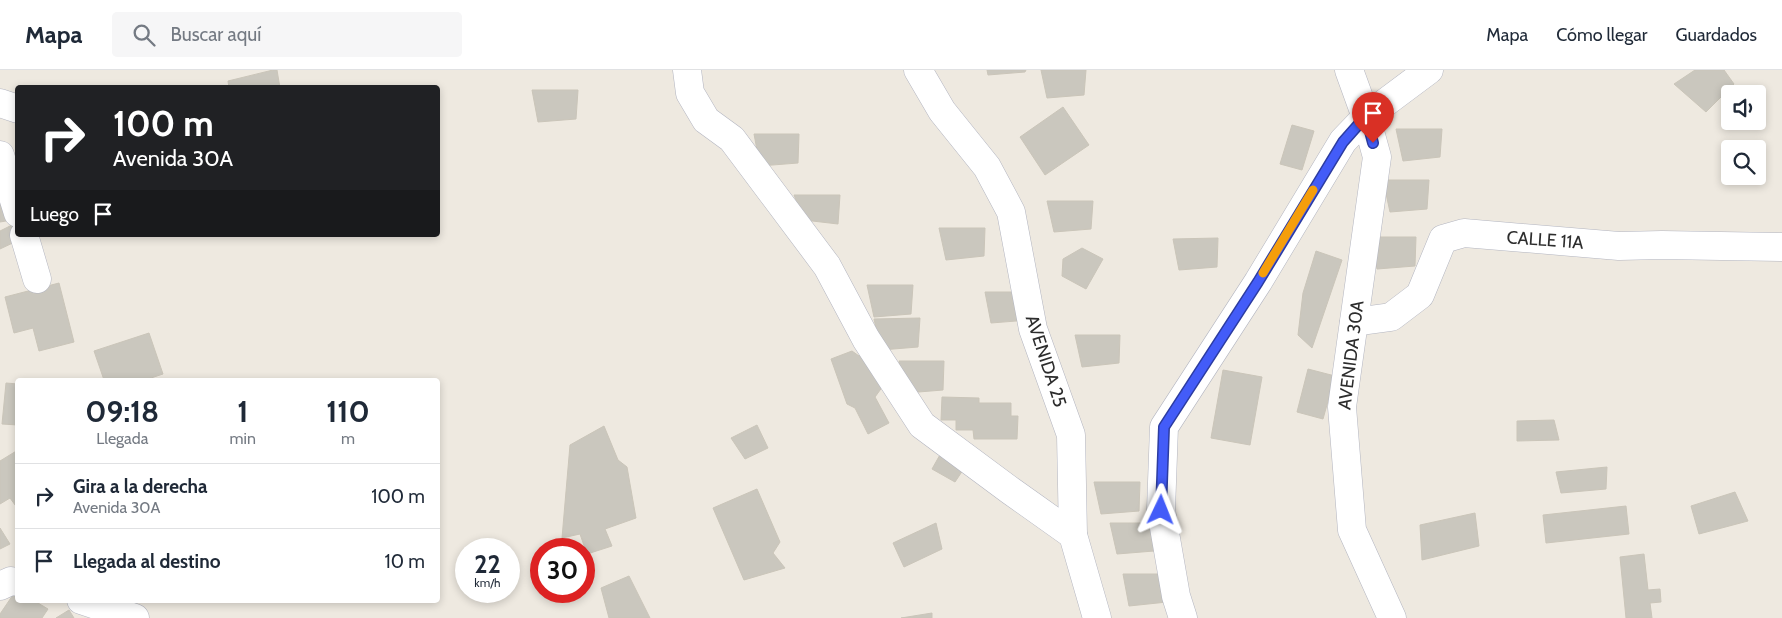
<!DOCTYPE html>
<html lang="es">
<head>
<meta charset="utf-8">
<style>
  body { margin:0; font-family:Cabin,sans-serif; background:#f6f6f7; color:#1f2937; height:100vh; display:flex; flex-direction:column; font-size:19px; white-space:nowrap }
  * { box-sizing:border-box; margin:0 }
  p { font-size:16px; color:#747a83 }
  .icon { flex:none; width:28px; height:28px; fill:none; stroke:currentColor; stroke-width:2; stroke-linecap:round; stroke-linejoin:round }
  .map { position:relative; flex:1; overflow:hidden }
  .details { position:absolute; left:15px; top:308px; width:425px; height:225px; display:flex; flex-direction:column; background:#fff; border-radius:5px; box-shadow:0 2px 8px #0003 }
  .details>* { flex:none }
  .banner { position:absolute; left:15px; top:15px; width:425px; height:152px; border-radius:5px; box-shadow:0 2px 8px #0003; background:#202124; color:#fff; overflow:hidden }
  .buttons { position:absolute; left:1721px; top:15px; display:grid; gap:10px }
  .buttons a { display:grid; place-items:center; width:45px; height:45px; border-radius:5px; background:#fff; box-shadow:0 2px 8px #0003; font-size:25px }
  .speed { position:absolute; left:455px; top:468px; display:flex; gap:10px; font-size:25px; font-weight:700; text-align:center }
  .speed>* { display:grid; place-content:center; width:65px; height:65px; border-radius:50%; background:#fff; box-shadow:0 2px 8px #0003; line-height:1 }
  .speed small { font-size:12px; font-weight:400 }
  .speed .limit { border:8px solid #d22; background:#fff; color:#111 }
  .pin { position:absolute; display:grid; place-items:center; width:42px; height:42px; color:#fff; margin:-51px -21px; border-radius:50% 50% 50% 0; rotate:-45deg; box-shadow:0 0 5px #0007 }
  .pin .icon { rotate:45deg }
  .me { position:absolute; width:55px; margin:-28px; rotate:2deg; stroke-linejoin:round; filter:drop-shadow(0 0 4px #0008) }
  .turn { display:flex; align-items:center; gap:18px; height:105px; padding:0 15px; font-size:22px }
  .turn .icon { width:65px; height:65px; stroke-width:2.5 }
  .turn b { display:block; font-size:35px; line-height:42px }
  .then { display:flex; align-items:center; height:48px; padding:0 15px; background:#0003; gap:10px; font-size:19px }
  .eta { display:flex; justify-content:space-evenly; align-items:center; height:85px; text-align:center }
  .eta b { font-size:30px; font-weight:700; line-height:35px }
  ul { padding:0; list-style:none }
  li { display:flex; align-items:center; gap:15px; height:65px; padding:0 15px; border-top:1px solid #e0e1e3 }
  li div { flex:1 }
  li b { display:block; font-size:19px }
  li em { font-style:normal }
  header { display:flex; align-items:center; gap:30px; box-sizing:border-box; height:70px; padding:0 25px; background:#fff; border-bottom:1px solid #e0e1e3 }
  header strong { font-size:24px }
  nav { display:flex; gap:28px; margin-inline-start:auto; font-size:18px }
  .search { width:350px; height:45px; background:#f6f6f7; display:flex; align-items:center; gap:12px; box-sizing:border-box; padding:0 18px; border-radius:5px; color:#747a83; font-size:19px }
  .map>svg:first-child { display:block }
  .building { fill:#cac7be; stroke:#cac5b9 }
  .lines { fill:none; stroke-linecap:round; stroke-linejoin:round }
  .minor-casing { stroke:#b3b5c0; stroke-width:29 }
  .minor { stroke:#fff; stroke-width:28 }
  .route-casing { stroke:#2c3ca1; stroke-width:12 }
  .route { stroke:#435cf8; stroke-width:9 }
  .slow { stroke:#f59e0b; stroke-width:9 }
  .labels { text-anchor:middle; stroke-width:4; stroke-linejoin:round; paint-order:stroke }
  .street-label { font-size:18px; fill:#2d2d2d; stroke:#fff }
</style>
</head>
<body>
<header>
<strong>Mapa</strong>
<div class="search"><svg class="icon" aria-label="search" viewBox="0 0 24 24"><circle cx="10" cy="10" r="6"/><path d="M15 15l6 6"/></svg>Buscar aquí</div>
<nav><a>Mapa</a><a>Cómo llegar</a><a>Guardados</a></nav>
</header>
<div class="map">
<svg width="1782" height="548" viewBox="0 0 1782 548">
  <rect width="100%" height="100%" fill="#eee9e0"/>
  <g class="building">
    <path d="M273,0H277L280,18H229L228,11Z"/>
    <path d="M987,0H1026L1025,2L988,5Z"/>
    <path d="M1041,0H1086L1084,25L1047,28Z"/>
    <path d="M1695,0H1724L1734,14L1706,42L1674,14Z"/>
    <path d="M532,20H578L576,49L538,52Z"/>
    <path d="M1063,37L1089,75L1045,105L1020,67Z"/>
    <path d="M1292,55L1314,61L1302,100L1280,94Z"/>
    <path d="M1396,59H1442L1440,87L1403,91Z"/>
    <path d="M754,64H799L798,93L760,96Z"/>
    <path d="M1383,110H1429L1427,139L1390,142Z"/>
    <path d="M0,115H1L6,151L0,152Z"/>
    <path d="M794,125H840L838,154L804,150Z"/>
    <path d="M1047,131H1093L1091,159L1054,162Z"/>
    <path d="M12,155L19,170L0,179V161Z"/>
    <path d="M939,158H985L984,186L946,190Z"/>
    <path d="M1371,167H1416L1415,196L1377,199Z"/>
    <path d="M1218,168L1217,197L1179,200L1173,169Z"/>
    <path d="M1082,178L1103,189L1086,219L1062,206L1063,189Z"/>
    <path d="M1316,181L1342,190L1312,278L1298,265L1303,223Z"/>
    <path d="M59,213L74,272L39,281L33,258L14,263L5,227Z"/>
    <path d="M867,215H913L911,244L874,247Z"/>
    <path d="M985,222H1030L1029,250L991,253Z"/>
    <path d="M920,248L918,277L881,280L874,249Z"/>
    <path d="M149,263L163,304L145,310H104L94,281Z"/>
    <path d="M1075,265H1120L1119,293L1082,297Z"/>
    <path d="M852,281L859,286L868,282L883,316L875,327L889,353L868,364L855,338L847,334L831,289Z"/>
    <path d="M899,291H944L943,320L906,323Z"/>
    <path d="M1308,299L1335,306L1323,349L1297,342Z"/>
    <path d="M1223,300L1262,307L1250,375L1211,368Z"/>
    <path d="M6,313L18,314V355L2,354Z"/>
    <path d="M942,327L979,328V333H1011V346H1018L1017,369H974L973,360H956V350H941Z"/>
    <path d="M1554,350L1559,370L1517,371V351Z"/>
    <path d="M757,355L768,378L745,389L731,368Z"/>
    <path d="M604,356L618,390L627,397L636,448L605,459L612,476L587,484L580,464L562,468L570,375Z"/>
    <path d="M18,380V439L10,428L0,434V391Z"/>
    <path d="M941,383L965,397L955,412L932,399Z"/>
    <path d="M1607,397L1606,419L1561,423L1556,402Z"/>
    <path d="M1094,412H1140L1139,441L1101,444Z"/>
    <path d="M757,419L780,472L773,483L785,498L744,510L713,438Z"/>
    <path d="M1735,422L1748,451L1699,464L1691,436Z"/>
    <path d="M1626,436L1629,464L1546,473L1543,445Z"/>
    <path d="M1475,443L1479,476L1422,490L1420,455Z"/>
    <path d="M936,453L942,479L904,497L893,473Z"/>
    <path d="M1110,453H1156L1154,481L1117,484Z"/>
    <path d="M0,458L10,474L0,479Z"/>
    <path d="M1644,484L1648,520L1660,519L1661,532L1650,533L1652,548H1626L1620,487Z"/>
    <path d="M1123,504H1168L1167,532L1129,536Z"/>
    <path d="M629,506L650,548H609L601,518Z"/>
    <path d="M17,519L18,530H33L48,539L42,548H0V544Z"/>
    <path d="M69,540L74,548H56Z"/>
    <path d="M932,543V548H901Z"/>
  </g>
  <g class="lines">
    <g class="minor-casing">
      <g id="minor">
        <path d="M687,0L690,23L706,50L732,69L827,196L866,269L922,355L1011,421L1073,465"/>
        <path d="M918,0L942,41L987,97L1011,142L1033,259L1071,365L1073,465L1097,548"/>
        <path d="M1349,0L1366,47L1377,87L1342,337L1352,460L1392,548"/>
        <path d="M0,33L18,39"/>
        <path d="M0,85L18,143"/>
        <path d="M24,165L37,209"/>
        <path d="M1354,252L1391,247L1420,225L1443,169L1464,163L1619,176L1662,175L1782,177"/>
        <path d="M0,516L11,511L18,512"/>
        <path d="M81,530L135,548"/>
        <path d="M1183,548L1176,526L1161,440L1164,357L1258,212L1343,71L1366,47L1429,0"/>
      </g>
    </g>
    <use href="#minor" class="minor"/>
  </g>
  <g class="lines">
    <g class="route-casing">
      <path id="route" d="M1161,440L1164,357L1258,212L1343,72L1366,46L1373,73"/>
    </g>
    <use href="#route" class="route"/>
    <path class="slow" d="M1263,203L1313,120"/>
  </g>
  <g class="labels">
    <g class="street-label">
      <text transform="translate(1545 170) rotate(4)" y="6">CALLE 11A</text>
      <text transform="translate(1351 285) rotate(-83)" y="6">AVENIDA 30A</text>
      <text transform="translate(1046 291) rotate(72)" y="6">AVENIDA 25</text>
    </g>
  </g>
</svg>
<div class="buttons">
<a><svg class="icon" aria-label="sound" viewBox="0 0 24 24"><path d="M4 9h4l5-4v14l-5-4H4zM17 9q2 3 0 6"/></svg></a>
<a><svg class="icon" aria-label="search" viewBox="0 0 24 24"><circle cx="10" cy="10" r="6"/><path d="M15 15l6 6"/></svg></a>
</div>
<div class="speed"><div>22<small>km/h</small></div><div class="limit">30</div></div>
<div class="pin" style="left:1373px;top:73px;background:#d93025"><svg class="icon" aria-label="arrive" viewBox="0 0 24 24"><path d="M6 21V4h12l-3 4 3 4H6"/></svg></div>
<svg class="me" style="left:1161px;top:440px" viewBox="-20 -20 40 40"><path d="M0-17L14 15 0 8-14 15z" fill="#435cf8" stroke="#fff" stroke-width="4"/></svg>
<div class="banner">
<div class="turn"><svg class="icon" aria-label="right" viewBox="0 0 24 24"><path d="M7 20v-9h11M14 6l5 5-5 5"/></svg><div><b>100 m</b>Avenida 30A</div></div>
<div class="then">Luego<svg class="icon" aria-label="arrive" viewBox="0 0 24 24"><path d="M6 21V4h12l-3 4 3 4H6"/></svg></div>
</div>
<section class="details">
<div class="eta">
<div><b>09:18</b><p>Llegada</p></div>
<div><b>1</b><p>min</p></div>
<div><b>110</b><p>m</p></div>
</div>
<ul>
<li><svg class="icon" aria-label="right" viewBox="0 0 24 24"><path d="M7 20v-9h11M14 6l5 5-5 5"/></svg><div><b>Gira a la derecha</b><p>Avenida 30A</p></div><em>100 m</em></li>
<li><svg class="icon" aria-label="arrive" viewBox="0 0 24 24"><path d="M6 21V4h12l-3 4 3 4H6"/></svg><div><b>Llegada al destino</b></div><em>10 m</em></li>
</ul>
</section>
</div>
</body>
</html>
